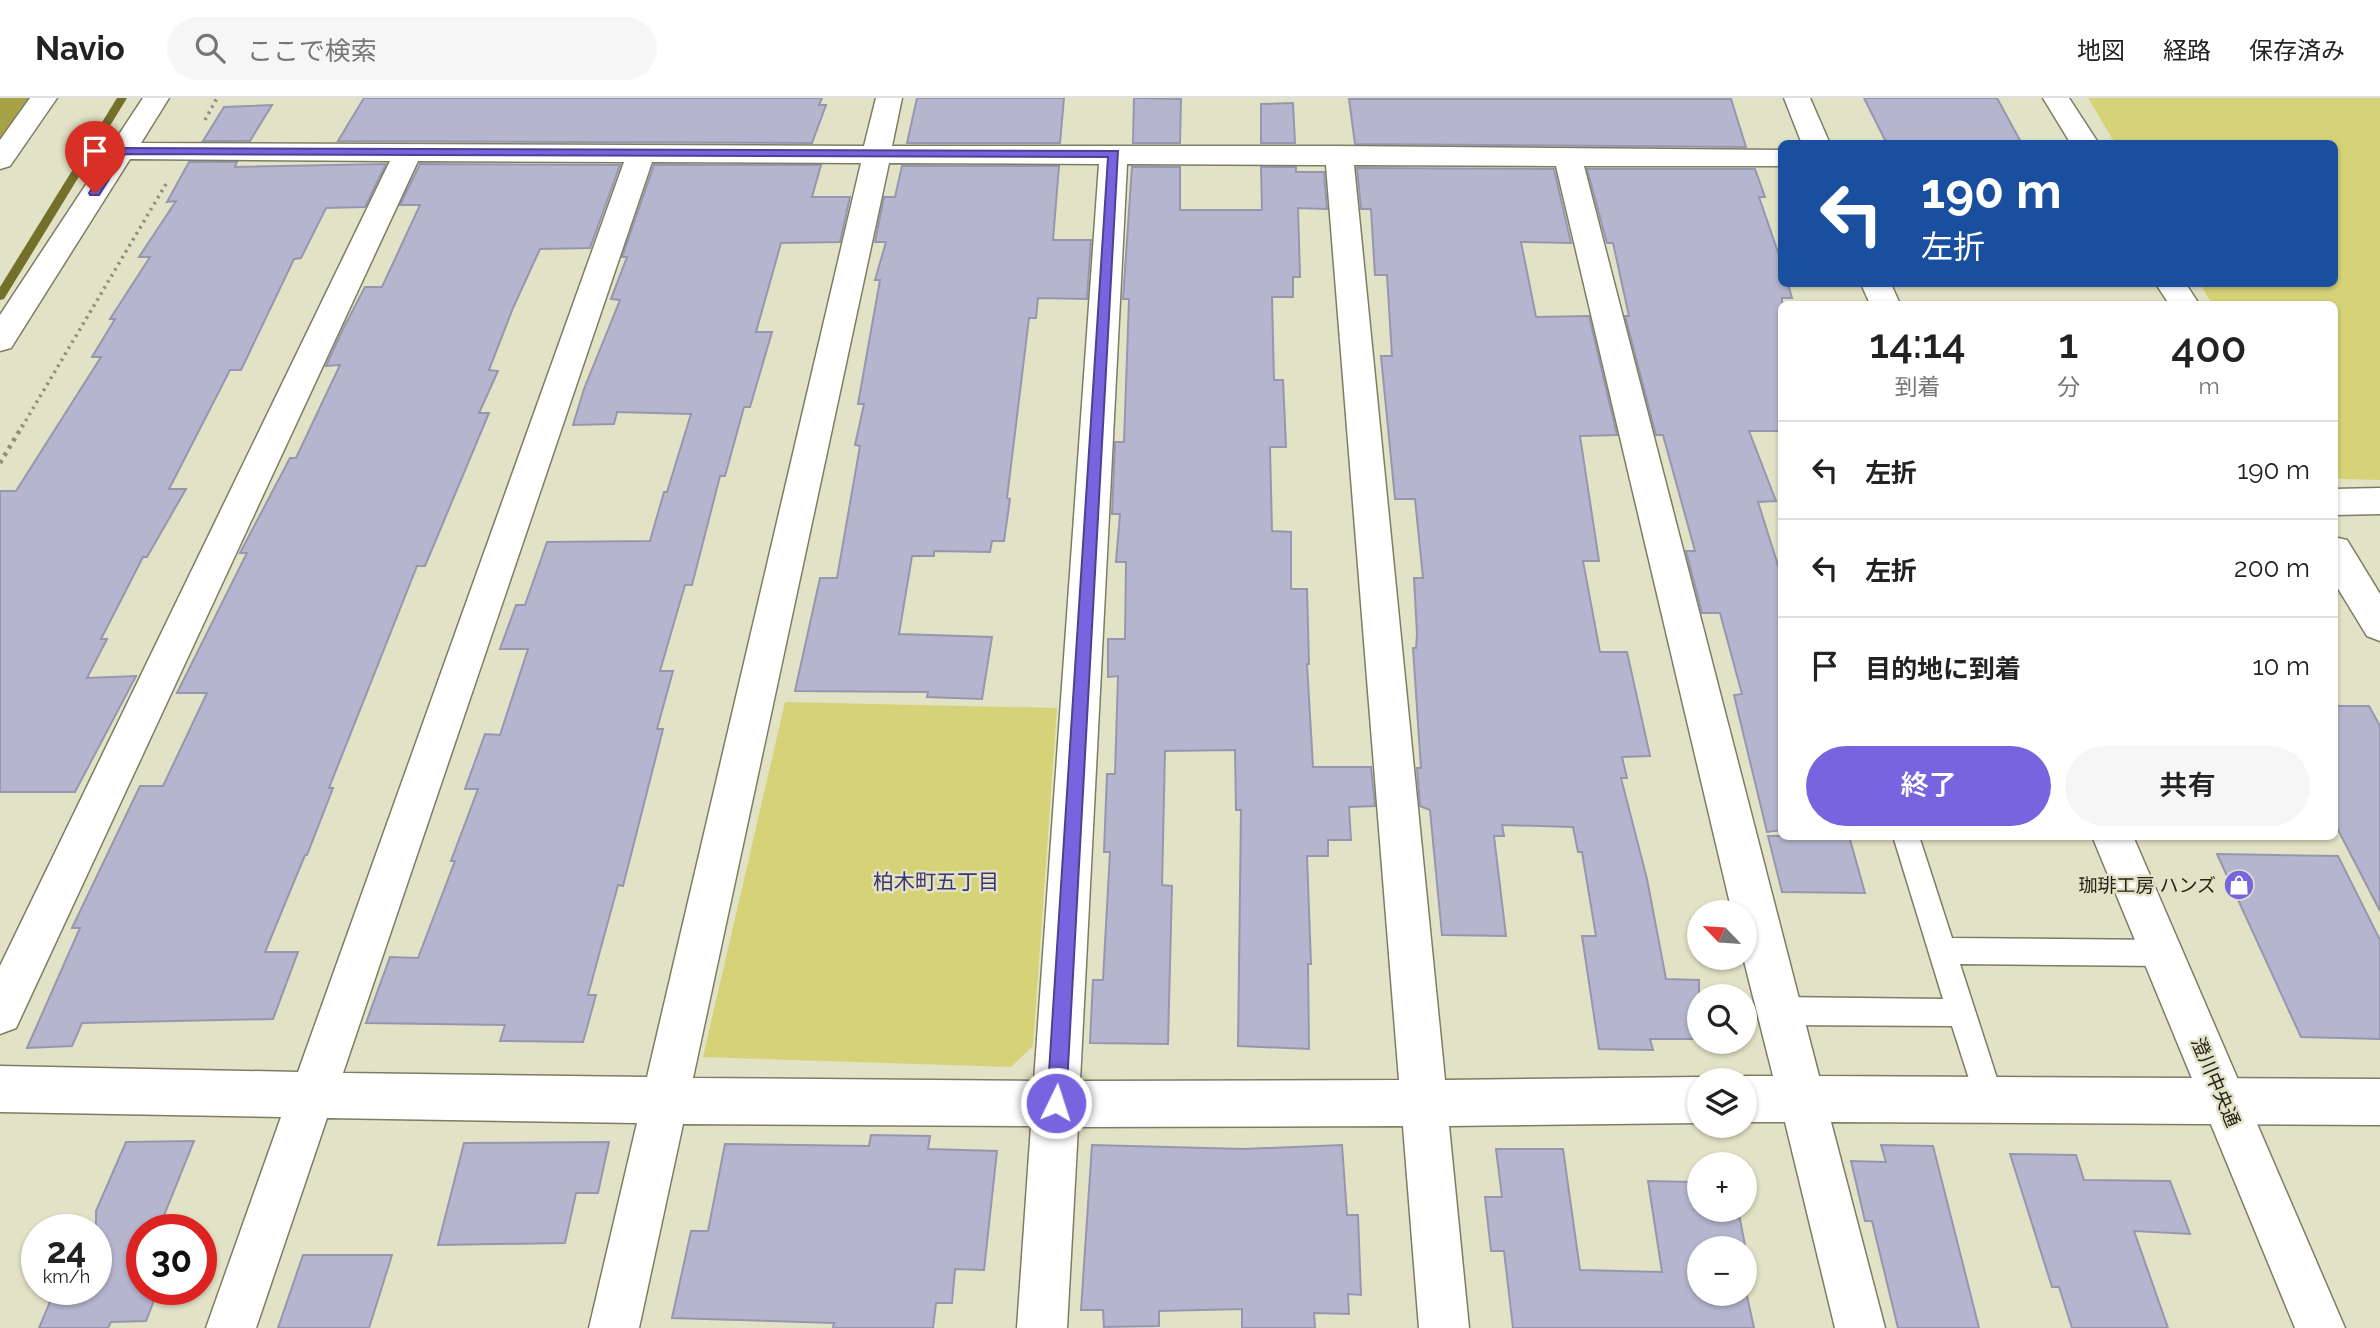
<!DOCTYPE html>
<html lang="ja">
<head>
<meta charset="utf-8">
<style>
  body { margin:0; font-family:Raleway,"Noto Sans JP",sans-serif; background:#f6f6f6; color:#222; height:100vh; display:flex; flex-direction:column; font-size:26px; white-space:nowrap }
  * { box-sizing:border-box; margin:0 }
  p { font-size:23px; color:#767676 }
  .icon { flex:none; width:38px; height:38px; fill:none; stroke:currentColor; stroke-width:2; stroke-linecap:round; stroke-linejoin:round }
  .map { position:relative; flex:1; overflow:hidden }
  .sheet { position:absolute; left:1778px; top:203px; width:560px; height:539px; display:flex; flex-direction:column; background:#fff; border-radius:10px; box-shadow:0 2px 5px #0004 }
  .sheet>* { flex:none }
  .top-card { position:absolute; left:1778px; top:42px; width:560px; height:147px; border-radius:10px; box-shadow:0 2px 5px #0004; background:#1a4fa0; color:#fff; overflow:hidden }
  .needle { width:46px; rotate:295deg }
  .buttons { position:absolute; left:1687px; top:802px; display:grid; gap:14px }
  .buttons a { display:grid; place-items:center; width:70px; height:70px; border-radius:50%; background:#fff; box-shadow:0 2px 5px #0004; font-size:35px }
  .speed { position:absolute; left:21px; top:1116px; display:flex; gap:14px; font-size:35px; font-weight:700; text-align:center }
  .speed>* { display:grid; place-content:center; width:91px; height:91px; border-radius:50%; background:#fff; box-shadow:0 2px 5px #0004; line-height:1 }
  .speed small { font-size:18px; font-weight:400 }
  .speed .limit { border:10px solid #d22; background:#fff; color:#111 }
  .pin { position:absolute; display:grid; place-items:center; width:60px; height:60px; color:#fff; margin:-72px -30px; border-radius:50% 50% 50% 0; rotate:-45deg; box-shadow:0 0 7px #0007 }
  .pin .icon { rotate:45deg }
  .me { position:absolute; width:77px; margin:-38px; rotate:4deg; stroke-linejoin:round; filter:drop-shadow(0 0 5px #0008) }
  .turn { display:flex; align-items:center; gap:24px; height:147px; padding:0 28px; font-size:32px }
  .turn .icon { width:91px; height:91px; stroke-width:2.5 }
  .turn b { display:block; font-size:49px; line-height:60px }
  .eta { display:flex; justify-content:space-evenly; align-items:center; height:119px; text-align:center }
  .eta b { font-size:42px; font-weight:600; line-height:49px }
  .primary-button { display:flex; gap:14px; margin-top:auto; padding:14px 28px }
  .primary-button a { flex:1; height:80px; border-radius:42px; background:#7864df; color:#fff; font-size:28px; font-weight:600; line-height:80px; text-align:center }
  .primary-button a+a { background:#f6f6f6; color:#222 }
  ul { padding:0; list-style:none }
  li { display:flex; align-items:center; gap:21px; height:98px; padding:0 28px; border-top:2px solid #e0e0e0 }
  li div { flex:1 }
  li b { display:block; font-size:26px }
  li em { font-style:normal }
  header { display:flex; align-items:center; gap:42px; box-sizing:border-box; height:98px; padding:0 35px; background:#fff; border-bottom:2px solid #e0e0e0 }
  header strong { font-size:33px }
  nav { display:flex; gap:38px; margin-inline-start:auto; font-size:24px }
  .search { width:490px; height:63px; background:#f6f6f6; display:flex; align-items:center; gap:18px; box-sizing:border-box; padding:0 24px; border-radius:38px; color:#767676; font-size:26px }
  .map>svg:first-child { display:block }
  .green { fill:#d6d278 }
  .forest { fill:#a7a246 }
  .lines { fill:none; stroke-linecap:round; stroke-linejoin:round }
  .stream { fill:#73702b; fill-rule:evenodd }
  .building { fill:#b6b5cf; stroke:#9796af; stroke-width:2 }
  .service-casing { stroke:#7d7d64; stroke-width:3 }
  .minor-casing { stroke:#7d7d64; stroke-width:3 }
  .tertiary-casing { stroke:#7d7d64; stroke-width:3 }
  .path-far1 { stroke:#8f8f7b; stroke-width:3.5; stroke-dasharray:2.5 4.5; stroke-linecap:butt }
  .path { stroke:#8f8f7b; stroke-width:4.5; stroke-dasharray:3.5 5; stroke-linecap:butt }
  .service { fill:#fff; fill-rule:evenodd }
  .minor { fill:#fff; fill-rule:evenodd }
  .tertiary { fill:#fff; fill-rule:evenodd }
  .route { fill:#7864df; stroke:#4e4191; stroke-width:2 }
  .labels { text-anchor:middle; stroke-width:5; stroke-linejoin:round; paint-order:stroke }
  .poi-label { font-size:19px; fill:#24241a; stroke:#e2e2c6; text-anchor:end }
  .street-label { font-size:19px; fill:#24241a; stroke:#e2e2c6 }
  .neighbourhood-label { font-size:21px; fill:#3d3571; stroke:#e2e2c6 }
</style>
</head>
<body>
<header>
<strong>Navio</strong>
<div class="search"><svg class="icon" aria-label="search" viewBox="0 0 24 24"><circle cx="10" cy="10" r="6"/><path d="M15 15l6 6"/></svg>ここで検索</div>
<nav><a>地図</a><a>経路</a><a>保存済み</a></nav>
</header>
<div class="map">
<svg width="2380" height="1230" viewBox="0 0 2380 1230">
  <rect width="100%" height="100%" fill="#e2e2c6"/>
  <g class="green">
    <path d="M2088,0H2380V382L2341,381L2335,379L2334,206H2212L2200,186H2334V46L2115,45Z"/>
    <path d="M785,604L1057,610L1033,948L1011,969L703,959Z"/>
  </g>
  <path class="forest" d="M0,0H31L0,44Z"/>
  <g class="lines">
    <path class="stream" d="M117,0H127L4,201L0,202V189Z"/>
  </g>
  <g class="building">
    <path d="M364,0H822L819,7H826L812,45L338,43Z"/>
    <path d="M917,0H1064L1060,45H907Z"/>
    <path d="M1134,0L1181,1L1180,45H1133Z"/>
    <path d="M1864,0H1997L2022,46H1887Z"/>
    <path d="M1349,1H1731L1746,49L1355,46Z"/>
    <path d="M1293,5L1295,45H1261V6Z"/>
    <path d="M272,7L250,43H203L224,9Z"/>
    <path d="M189,64H237L235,69L386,66L365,109L326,110L301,160L294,161L241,272H230L169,391H186L147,459H143L101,541H107L87,580L136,578L75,694H0V393H16L101,259H92L115,221H110L150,159H139L176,103L167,104Z"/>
    <path d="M420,66L620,67L590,150L540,151L513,210L489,272L498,273L479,315H489L425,468H417L329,690H333L307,757H305L265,854H298L273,921L82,925L72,948L27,950L80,830H72L140,688H163L207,595H177L247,455H240L290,360H296L340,267L326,268L343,231L365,189H382L420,107H400Z"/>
    <path d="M654,67H821L812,99H850L840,144L781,145L756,234H772L750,309H744L725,378H720L692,487H685L660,573H673L657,631H663L623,788L618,787L588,897H596L583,944L500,943L505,927L366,925L390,859L418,860L455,763H451L478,691H465L485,636L500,637L528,551H500L516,507H525L547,444L650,443L664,394H667L691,316L617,314L614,326L573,327L584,291L620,202L611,201L627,159H622Z"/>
    <path d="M902,68H1059L1053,142H1091L1087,201L1038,200L1036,220H1029L1007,400L1010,401L1004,443H992L990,454L934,453V458H912L899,536L992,539L982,601L927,599L928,594L795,593L820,480H837L860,348L855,347L864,306H858L880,182H875L886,144H875L884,99H895Z"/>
    <path d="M1132,69H1180V112H1262L1261,69H1296V74H1324L1327,111L1298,110L1300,179H1293V199H1272L1274,282H1283L1286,349H1270L1272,433L1291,434V491H1307L1309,566H1307L1313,669H1371L1375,708L1349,709L1351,742H1328V758H1307L1311,866H1308L1309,951L1238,948L1241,712H1236L1235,652L1165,653L1162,787L1172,788L1168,946L1090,945L1093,882H1103L1110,754H1104L1107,676H1115L1118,578L1108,579V541H1125L1126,464H1116L1120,416H1112L1115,344H1124L1129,201H1123Z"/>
    <path d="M1357,70L1554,71L1571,145L1521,144L1536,219L1589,218L1617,337L1580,338L1599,463H1583L1600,554H1627L1650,658L1622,659L1627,680H1621L1647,781L1666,881L1699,882V941H1650L1653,952L1599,951L1582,838H1596L1582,754H1578L1573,729L1502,727L1504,738H1494L1506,838L1442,837L1430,712L1420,708L1417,670H1421L1413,550H1416L1417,536L1414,480H1423L1415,401H1395L1381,258H1392L1387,177H1375L1371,111H1361Z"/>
    <path d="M1587,71H1755L1765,99H1759L1782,166V186H1788L1792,200H1782V333H1749L1776,403L1758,404L1782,480V732L1767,734L1734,597L1742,596L1720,515H1702L1686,453H1695L1663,337H1656L1625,218H1629L1613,145H1607Z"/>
    <path d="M2334,608H2369L2380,628V813L2334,724Z"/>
    <path d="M1768,738H1849L1865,795L1782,794Z"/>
    <path d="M2217,756L2338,758L2380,842V941L2301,939Z"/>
    <path d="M871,1037L930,1038L928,1051L997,1053L984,1172L955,1171L952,1205H936L933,1230H833L834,1225L672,1220L691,1133H708L725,1046L869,1048Z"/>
    <path d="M194,1043L161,1125L183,1124L180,1132H142V1192H158L146,1223L111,1224L108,1230H39L55,1192H96V1113L126,1044Z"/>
    <path d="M609,1044L598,1095H576L565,1145L438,1147L464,1045Z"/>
    <path d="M1092,1047L1244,1051L1342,1047L1347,1117H1358L1361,1197L1348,1196L1349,1216L1314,1215L1315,1230H1242V1211L1159,1213V1228L1104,1229L1103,1212H1081Z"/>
    <path d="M1881,1047L1933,1048L1979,1230H1898L1872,1123H1865L1851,1063L1886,1064Z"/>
    <path d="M1496,1051H1563L1580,1172L1662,1174L1648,1083L1692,1084L1693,1092H1699V1111H1738L1751,1178H1745V1150H1699V1195H1745V1189L1754,1230H1513L1504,1153H1491L1485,1099H1502Z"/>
    <path d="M2010,1056L2076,1057L2084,1082L2170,1083L2190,1136L2134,1133L2168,1230H2072L2059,1189H2052Z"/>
    <path d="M303,1157H392L369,1230H278Z"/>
  </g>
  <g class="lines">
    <g class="service-casing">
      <path id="service" d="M1893,738H1919L1952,840L2162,842L2172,846L2176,855L2172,864L2162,868L1960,866L2004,1002L1999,1012L1989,1017L1979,1012L1952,928L1778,927L1768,923L1764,913L1768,903L1778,899L1943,901Z"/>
    </g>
    <g class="minor-casing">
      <g id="minor">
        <path d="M30,0H57L10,68L0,71V42Z"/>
        <path d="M143,0H169L141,45L864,48L876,0H902L892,48H1339L1782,52V68H1584L1819,978L2380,981V1027L1831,1024L1885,1230H1835L1785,1024H1745V982H1736L1745,978H1773L1743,859L1745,814H1732L1556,68L1354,67L1445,982L1699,979L1705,982H1699V1025L1449,1028L1469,1230H1419L1403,1028L1078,1029L1067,1230H1017L1031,1028L683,1026L639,1230H589L637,1025L327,1020L256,1230H206L281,1019L0,1014V968L298,974L624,64L418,63L16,930L0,936V868L390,63L130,61L11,250L0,253V217ZM652,64L861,65L647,979L343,975ZM889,65L1099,66L1034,983L693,980ZM1127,66L1326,67L1399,982L1080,983Z"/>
        <path d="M2043,0H2069L2099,46H2071Z"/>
        <path d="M2156,186H2186L2199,206H2169Z"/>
        <path d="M2380,390V416L2334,417V391Z"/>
        <path d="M2334,439L2347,442L2380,496V543L2367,538L2334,484Z"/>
      </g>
    </g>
    <g class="tertiary-casing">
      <g id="tertiary">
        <path d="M1784,0H1810L1830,46H1802Z"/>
        <path d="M1861,186H1891L1900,206H1870Z"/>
        <path d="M2092,738H2133L2345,1230H2295Z"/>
      </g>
    </g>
    <g class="path-far1">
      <path d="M205,22L217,0"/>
      <path d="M22,329L166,86"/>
    </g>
    <path class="path" d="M0,365L23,327"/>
    <use href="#service" class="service"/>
    <use href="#minor" class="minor"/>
    <use href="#tertiary" class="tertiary"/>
  </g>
  <path class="route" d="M118,50L1118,53L1066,1005L1063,1012L1056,1015L1050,1012L1047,1005L1108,59L125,56L99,97H90L89,95Z"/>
  <defs>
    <g id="shop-disc" transform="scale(1.575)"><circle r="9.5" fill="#7864df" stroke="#e2e2c6"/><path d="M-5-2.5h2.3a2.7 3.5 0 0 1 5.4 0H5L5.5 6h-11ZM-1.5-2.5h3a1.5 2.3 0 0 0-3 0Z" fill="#fff"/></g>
  </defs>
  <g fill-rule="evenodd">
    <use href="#shop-disc" x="2239" y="787"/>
  </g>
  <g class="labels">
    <g class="poi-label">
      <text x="2216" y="794">珈琲工房 ハンズ</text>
    </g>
    <g class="street-label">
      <text transform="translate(2216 984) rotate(67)" y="7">澄川中央通</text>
    </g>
    <g class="neighbourhood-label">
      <text x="936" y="791">柏木町五丁目</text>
    </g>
  </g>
</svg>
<div class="buttons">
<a><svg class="needle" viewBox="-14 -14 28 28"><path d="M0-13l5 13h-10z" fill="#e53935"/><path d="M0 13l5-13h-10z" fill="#767676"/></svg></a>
<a><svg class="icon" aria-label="search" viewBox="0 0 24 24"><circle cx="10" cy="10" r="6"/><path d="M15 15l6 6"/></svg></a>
<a><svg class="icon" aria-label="layers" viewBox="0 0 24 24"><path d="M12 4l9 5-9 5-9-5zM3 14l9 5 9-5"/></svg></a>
<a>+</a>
<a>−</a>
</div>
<div class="speed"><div>24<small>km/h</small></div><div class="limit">30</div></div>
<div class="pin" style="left:95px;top:95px;background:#d93025"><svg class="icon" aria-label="arrive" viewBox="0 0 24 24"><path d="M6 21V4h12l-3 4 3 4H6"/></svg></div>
<svg class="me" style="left:1056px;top:1005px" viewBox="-20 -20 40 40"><circle r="17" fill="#7864df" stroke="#fff" stroke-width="3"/><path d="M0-11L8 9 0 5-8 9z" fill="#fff"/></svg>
<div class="top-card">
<div class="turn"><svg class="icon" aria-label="left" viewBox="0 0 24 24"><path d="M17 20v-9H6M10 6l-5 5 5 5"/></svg><div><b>190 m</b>左折</div></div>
</div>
<section class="sheet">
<div class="eta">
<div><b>14:14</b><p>到着</p></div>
<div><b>1</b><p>分</p></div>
<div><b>400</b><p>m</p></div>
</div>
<ul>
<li><svg class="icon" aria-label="left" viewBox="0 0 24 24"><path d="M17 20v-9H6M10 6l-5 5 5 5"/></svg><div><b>左折</b></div><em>190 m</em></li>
<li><svg class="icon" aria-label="left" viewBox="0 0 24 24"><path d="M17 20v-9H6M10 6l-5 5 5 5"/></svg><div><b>左折</b></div><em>200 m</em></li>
<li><svg class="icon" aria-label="arrive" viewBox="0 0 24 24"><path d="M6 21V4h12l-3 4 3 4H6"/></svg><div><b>目的地に到着</b></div><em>10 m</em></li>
</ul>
<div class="primary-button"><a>終了</a><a>共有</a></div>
</section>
</div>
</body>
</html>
